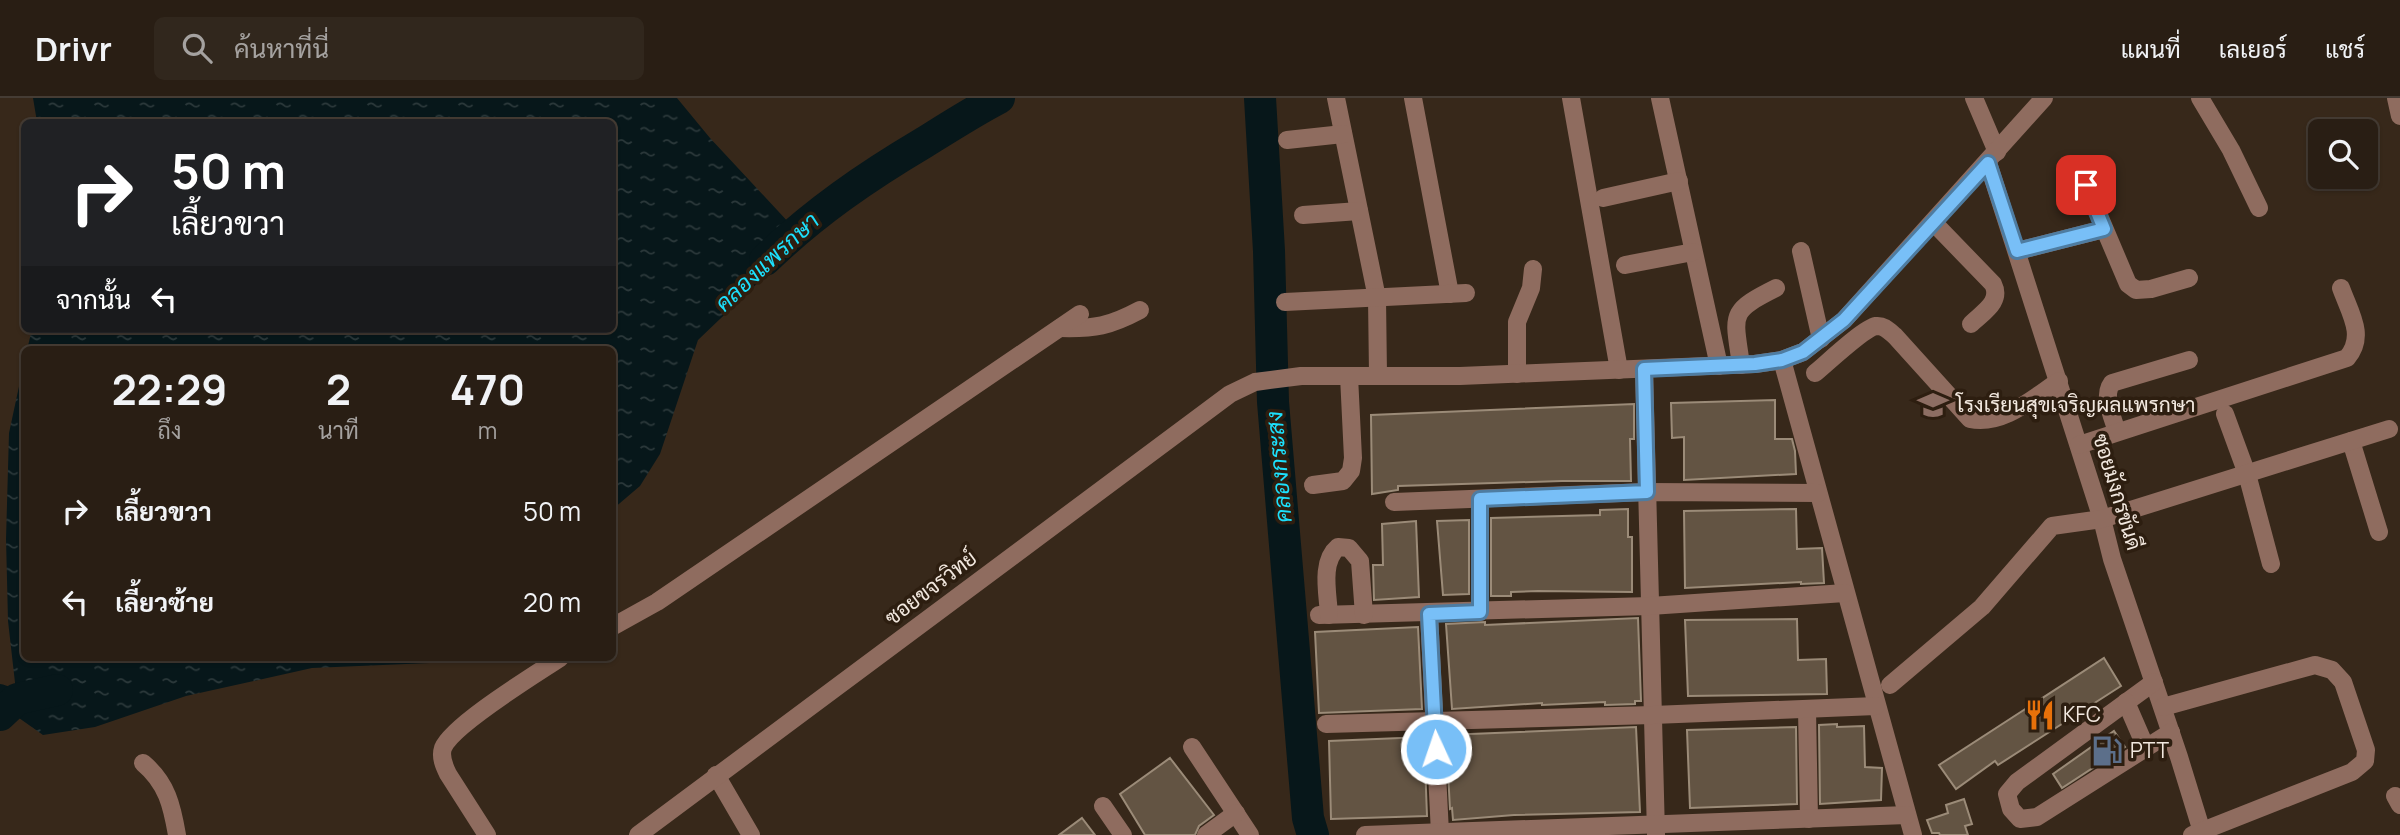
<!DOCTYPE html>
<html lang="th">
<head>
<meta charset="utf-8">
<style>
  body { margin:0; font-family:Manrope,Sarabun,sans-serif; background:#31271d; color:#f1f3f6; height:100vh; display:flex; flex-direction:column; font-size:26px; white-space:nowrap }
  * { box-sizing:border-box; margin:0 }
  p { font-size:23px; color:#a5a2a0 }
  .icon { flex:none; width:38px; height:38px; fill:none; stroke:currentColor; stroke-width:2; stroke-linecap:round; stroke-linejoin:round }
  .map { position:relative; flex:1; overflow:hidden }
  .drawer { position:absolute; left:21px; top:248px; width:595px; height:315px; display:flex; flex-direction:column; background:#291e14; border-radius:10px; box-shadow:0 2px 5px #0004,0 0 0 2px #453c34 }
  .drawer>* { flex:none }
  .hud { position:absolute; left:21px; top:21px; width:595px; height:214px; border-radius:10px; box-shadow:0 2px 5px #0004,0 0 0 2px #453c34; background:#202124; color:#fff; overflow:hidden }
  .controls { position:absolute; left:2308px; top:21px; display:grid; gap:14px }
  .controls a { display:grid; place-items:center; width:70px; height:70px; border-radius:10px; background:#291e14; box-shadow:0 2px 5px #0004,0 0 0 2px #453c34; font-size:35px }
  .pin { position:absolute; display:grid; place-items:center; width:60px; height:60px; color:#fff; margin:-30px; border-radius:14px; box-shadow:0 4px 10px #0006 }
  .me { position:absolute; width:77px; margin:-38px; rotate:357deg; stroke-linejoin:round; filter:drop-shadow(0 0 5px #0008) }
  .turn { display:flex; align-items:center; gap:24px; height:147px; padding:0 35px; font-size:32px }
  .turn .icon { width:91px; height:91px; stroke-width:2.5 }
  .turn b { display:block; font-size:49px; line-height:60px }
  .then { display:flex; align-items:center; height:66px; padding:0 35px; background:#0003; gap:14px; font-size:26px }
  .eta { display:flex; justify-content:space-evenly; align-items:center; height:119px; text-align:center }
  .eta b { font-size:42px; font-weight:700; line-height:49px }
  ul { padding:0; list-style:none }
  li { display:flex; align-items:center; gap:21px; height:91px; padding:0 35px }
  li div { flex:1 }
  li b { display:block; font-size:26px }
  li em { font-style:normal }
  header { display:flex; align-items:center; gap:42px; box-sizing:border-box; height:98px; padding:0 35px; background:#291e14; border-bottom:2px solid #453c34 }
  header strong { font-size:33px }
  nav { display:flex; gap:38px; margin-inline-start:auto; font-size:24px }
  .search { width:490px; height:63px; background:#31271d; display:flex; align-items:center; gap:18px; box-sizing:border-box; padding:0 24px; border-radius:10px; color:#a5a2a0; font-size:26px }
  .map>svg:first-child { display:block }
  .water { fill:url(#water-ripples) }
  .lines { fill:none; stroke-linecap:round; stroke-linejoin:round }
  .canal { stroke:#07171a; stroke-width:18 }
  .river { stroke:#07171a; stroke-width:32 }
  .building { fill:#635443; stroke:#9b8b78; stroke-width:2 }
  .minor { stroke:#8f6c5f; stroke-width:18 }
  .route-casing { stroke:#4e7ca1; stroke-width:18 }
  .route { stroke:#78bff7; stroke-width:12 }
  .labels { text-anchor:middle; stroke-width:7; stroke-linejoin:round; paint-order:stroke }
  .poi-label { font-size:21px; fill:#f2e8df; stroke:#2d1e10; text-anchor:start }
  .street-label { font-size:21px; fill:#f2e8df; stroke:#2d1e10 }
  .water-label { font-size:23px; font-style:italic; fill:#1ce0fc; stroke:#2d1e10 }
</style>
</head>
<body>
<header>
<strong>Drivr</strong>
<div class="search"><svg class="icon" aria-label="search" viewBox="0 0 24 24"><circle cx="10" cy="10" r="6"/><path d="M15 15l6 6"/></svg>ค้นหาที่นี่</div>
<nav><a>แผนที่</a><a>เลเยอร์</a><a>แชร์</a></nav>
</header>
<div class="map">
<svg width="2400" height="737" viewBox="0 0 2400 737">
  <defs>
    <pattern id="water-ripples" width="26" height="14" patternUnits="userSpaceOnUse" patternTransform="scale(1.75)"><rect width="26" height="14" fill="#07171a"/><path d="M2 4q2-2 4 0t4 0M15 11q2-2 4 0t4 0" fill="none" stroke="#2c393b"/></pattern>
  </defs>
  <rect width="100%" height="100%" fill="#37281a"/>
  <g class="water">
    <path d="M33,0H677L710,40L804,141L698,242L660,356L640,388L613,411L612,252H27L32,231H612V24H37Z"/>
    <path d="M24,265V560H438L430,565L312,570L186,598L95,629L43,637L19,620L8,523L6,441L9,335Z"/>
  </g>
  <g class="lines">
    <path class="canal" d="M0,595L17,601"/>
    <g class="river">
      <path d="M1260,0L1269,153L1273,304L1308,720L1313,737"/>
      <path d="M765,162C815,114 866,79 925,44C949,29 974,13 999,0"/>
      <path d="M0,617L17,601L57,592"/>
    </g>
  </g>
  <g class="building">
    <path d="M1775,302V341H1792L1795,353L1796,376L1684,382V339L1672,340L1671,305Z"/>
    <path d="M1634,306V341H1630L1631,383H1562L1398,388V392L1372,396L1371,317Z"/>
    <path d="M1628,411V439H1632V494L1538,493L1511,494V498H1491V420L1600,417V412Z"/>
    <path d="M1796,411L1797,451L1822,450L1824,485L1801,486V484L1685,490L1684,413Z"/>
    <path d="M1469,422V496L1443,497L1437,423Z"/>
    <path d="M1416,423L1419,499L1374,502L1373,467H1383L1382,426Z"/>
    <path d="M1638,520L1641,603H1635V606L1605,607V604L1542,607V605L1452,611L1446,526L1485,524V527Z"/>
    <path d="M1797,521L1798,562L1826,561L1827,596L1688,598L1685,522Z"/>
    <path d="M1418,529L1422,611L1319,615L1315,534Z"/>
    <path d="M2104,560L2121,588L1998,667L1995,663L1956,691L1939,667Z"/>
    <path d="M1837,626V629L1864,628L1865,669L1882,670L1881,702L1820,706L1819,627Z"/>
    <path d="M1636,629L1640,714L1514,717L1453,722L1452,710L1450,711L1446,637Z"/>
    <path d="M1796,629L1797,706L1690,710L1687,632Z"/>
    <path d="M2114,633L2125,649L2062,690L2053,676Z"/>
    <path d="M1424,639L1427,718L1331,721L1329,643Z"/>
    <path d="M1170,660L1214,717L1199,728L1195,737H1145L1120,696Z"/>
    <path d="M1964,701L1972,726L1965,728L1968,737H1940L1939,735H1932L1927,722L1948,715L1946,707Z"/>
    <path d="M1082,720L1095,737H1059Z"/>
  </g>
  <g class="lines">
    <g class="minor">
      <path d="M1336,0L1377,200L1378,277"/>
      <path d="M1413,0L1450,196"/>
      <path d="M1571,0L1619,272"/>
      <path d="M1660,0L1719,268"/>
      <path d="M1974,0L1997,54"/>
      <path d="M2200,0L2231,52L2259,110"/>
      <path d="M2396,0L2400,18"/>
      <path d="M1287,42L1343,36"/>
      <path d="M1988,65L2102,421L2112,461L2179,659L2203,737"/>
      <path d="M2086,87L2128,186L2136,192L2151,191L2189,180"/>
      <path d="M1603,100L1679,83"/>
      <path d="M1303,117L1359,113"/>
      <path d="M1933,124L1993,186C2002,204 1983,214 1971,226"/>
      <path d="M1801,153L1821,241"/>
      <path d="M2017,153L2104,131"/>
      <path d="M1625,167L1693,154"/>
      <path d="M1285,204L1466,195"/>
      <path d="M1060,230C1095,231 1110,228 1140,212"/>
      <path d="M1782,262L1913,737"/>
      <path d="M1741,267C1734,216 1728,214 1776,190"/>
      <path d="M1644,271L1656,736"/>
      <path d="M1815,275C1826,266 1864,230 1876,228C1884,227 1889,233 1895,238L1970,321C2003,328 2033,300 2059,283"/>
      <path d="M1517,276V224L1531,190L1533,171"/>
      <path d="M2225,316L2247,376L2271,466"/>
      <path d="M2117,334C2113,320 2102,298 2112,285L2189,262"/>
      <path d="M2351,343L2379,434"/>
      <path d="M2079,347L2347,260C2366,238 2350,215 2341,190"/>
      <path d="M1313,387L1343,383L1351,373L1353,360L1349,278"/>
      <path d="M1480,401V514"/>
      <path d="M1394,404L1647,394L1818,395"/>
      <path d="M1429,516L1440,735"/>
      <path d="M1319,517L1650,508L1845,495"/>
      <path d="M1329,517C1328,496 1320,464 1338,449L1349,450L1360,463L1364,517"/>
      <path d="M612,529L657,504L1080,216"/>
      <path d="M2154,584L2017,684L2007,696L2011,711L2020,721L2037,719L2171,634"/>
      <path d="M1890,587L1982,509L2052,428L2102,421L2389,331"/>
      <path d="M2126,604L2146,650"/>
      <path d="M2163,609L2315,567L2332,572L2343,584L2366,652L2365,663L2352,674L2192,737"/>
      <path d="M1807,611L1809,721"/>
      <path d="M1326,626L1653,617L1876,608"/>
      <path d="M1192,649L1250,737"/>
      <path d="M143,665C167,685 172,708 177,737"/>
      <path d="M716,677L751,737"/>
      <path d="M2395,698L2400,707"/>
      <path d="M1103,708L1123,737"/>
      <path d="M487,737L448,676C444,668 440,659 443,650C452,627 536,576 560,560"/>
      <path d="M638,737L1230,296L1255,284L1301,278H1460L1755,266L1782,262L1803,254L1844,222L2044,0"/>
      <path d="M1206,737L1236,715"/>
      <path d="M1365,737L1907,717"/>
    </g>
  </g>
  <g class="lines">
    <g class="route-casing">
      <path id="route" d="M1436,651L1429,516L1480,514V401L1647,394L1644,271L1755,266L1782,262L1803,254L1844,222L1988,65L2017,153L2104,131L2086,87"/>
    </g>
    <use href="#route" class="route"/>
  </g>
  <defs>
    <g id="school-bare" transform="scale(2.415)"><path d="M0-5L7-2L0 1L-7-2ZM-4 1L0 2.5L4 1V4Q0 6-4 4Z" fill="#8d6e63" stroke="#2d1e10" stroke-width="2.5" paint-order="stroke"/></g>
    <g id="restaurant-bare" transform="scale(2.415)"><path d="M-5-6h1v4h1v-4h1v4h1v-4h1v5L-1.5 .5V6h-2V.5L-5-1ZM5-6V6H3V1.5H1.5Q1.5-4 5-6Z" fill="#e8710a" stroke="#2d1e10" stroke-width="2.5" paint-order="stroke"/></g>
    <g id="fuel-bare" transform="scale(2.415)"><path d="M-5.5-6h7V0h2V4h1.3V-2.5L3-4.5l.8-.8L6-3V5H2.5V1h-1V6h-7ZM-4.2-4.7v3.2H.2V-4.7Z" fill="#5c6f8a" stroke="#2d1e10" stroke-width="2.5" paint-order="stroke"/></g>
  </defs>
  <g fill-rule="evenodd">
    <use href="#school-bare" x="1933" y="307"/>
    <use href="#restaurant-bare" x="2040" y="617"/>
    <use href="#fuel-bare" x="2107" y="653"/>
  </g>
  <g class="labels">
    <g class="poi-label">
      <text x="1956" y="314">โรงเรียนสุขเจริญผลแพรกษา</text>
      <text x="2063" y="624">KFC</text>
      <text x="2130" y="660">PTT</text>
    </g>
    <g class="street-label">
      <text transform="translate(2117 394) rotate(73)" y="7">ซอยมังกรขันดี</text>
      <text transform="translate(931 490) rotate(-37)" y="7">ซอยขจรวิทย์</text>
    </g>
    <g class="water-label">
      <text transform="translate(767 164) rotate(-43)" y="8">คลองแพรกษา</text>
      <text transform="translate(1279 369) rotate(-95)" y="8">คลองกระสง</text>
    </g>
  </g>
</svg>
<div class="controls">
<a><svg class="icon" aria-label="search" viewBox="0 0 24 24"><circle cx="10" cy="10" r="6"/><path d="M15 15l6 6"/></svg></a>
</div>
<div class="pin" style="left:2086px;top:87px;background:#d93025"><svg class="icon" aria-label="arrive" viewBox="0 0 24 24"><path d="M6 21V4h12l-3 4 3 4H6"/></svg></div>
<svg class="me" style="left:1436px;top:651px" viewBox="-20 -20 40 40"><circle r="17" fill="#78bff7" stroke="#fff" stroke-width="3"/><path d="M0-11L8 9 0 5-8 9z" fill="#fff"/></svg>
<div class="hud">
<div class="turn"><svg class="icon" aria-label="right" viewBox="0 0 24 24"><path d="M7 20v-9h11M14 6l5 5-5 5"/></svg><div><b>50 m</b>เลี้ยวขวา</div></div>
<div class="then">จากนั้น<svg class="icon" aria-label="left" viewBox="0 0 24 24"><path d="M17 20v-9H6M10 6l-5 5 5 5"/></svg></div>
</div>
<section class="drawer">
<div class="eta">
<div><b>22:29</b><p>ถึง</p></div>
<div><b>2</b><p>นาที</p></div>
<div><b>470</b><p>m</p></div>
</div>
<ul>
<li><svg class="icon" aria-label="right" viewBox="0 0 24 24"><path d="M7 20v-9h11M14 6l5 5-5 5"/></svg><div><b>เลี้ยวขวา</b></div><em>50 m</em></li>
<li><svg class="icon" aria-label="left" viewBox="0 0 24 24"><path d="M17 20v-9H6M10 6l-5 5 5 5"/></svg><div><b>เลี้ยวซ้าย</b></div><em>20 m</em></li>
</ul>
</section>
</div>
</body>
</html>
